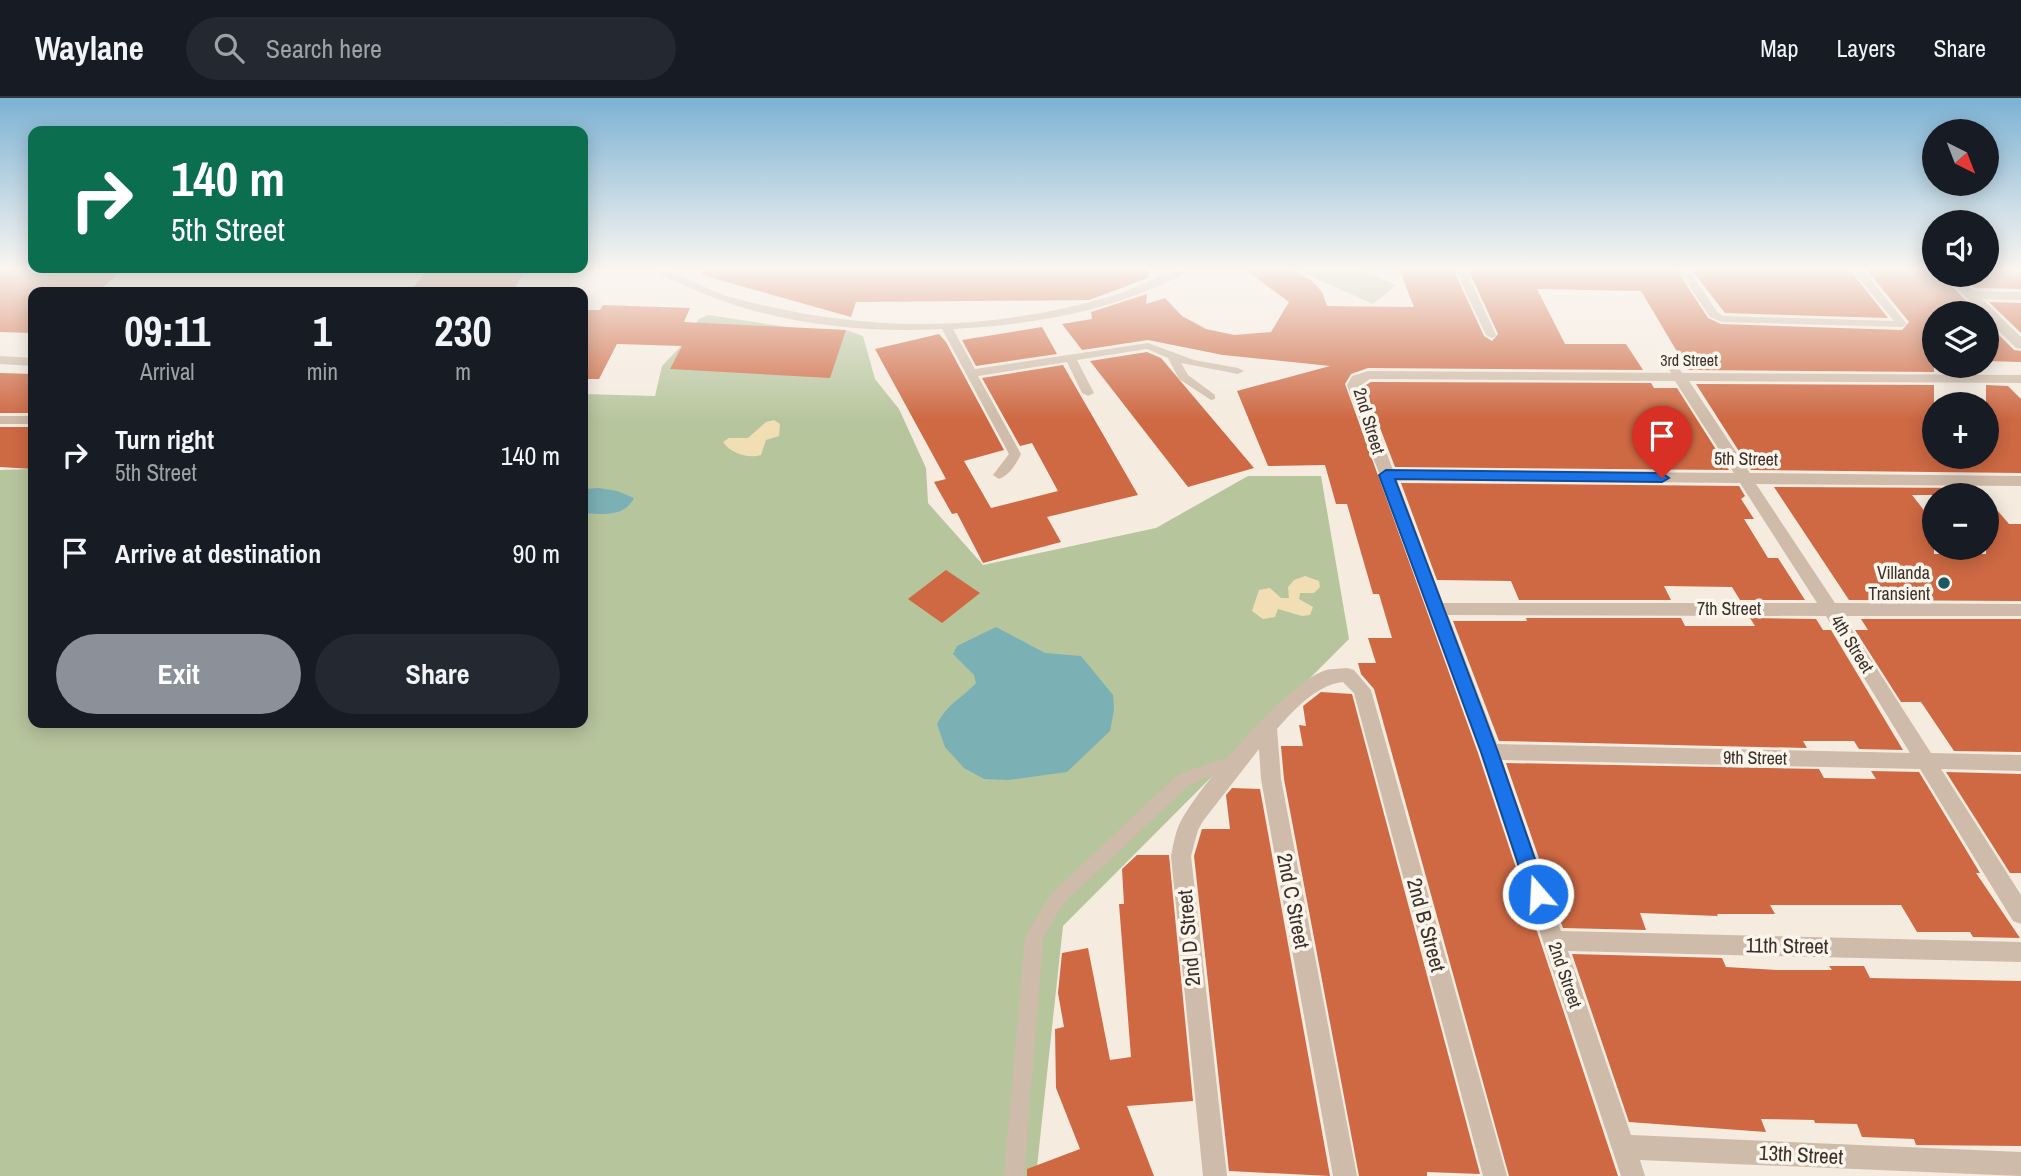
<!DOCTYPE html>
<html lang="en">
<head>
<meta charset="utf-8">
<style>
  body { margin:0; font-family:"Archivo Narrow",sans-serif; background:#242831; color:#f1f3f6; height:100vh; display:flex; flex-direction:column; font-size:26px; white-space:nowrap }
  * { box-sizing:border-box; margin:0 }
  p { font-size:23px; color:#9ea1a6 }
  .icon { flex:none; width:38px; height:38px; fill:none; stroke:currentColor; stroke-width:2; stroke-linecap:round; stroke-linejoin:round }
  .map { position:relative; flex:1; overflow:hidden }
  .sheet { position:absolute; left:28px; top:189px; width:560px; height:441px; display:flex; flex-direction:column; background:#171b24; border-radius:14px; box-shadow:0 4px 18px #0003 }
  .sheet>* { flex:none }
  .top-card { position:absolute; left:28px; top:28px; width:560px; height:147px; border-radius:14px; box-shadow:0 4px 18px #0003; background:#0b6e4f; color:#fff; overflow:hidden }
  .needle { width:46px; rotate:138deg }
  .buttons { position:absolute; left:1922px; top:21px; display:grid; gap:14px }
  .buttons a { display:grid; place-items:center; width:77px; height:77px; border-radius:50%; background:#171b24; box-shadow:0 4px 18px #0003; font-size:35px }
  .pin { position:absolute; display:grid; place-items:center; width:60px; height:60px; color:#fff; margin:-72px -30px; border-radius:50% 50% 50% 0; rotate:-45deg; box-shadow:0 0 7px #0007 }
  .pin .icon { rotate:45deg }
  .me { position:absolute; width:77px; margin:-38px; rotate:341deg; stroke-linejoin:round; filter:drop-shadow(0 0 5px #0008) }
  .turn { display:flex; align-items:center; gap:24px; height:147px; padding:0 28px; font-size:32px }
  .turn .icon { width:91px; height:91px; stroke-width:2.5 }
  .turn b { display:block; font-size:49px; line-height:60px }
  .eta { display:flex; justify-content:space-evenly; align-items:center; height:119px; text-align:center }
  .eta b { font-size:42px; font-weight:700; line-height:49px }
  .button { display:flex; gap:14px; margin-top:auto; padding:14px 28px }
  .button a { flex:1; height:80px; border-radius:42px; background:#8c9099; color:#fff; font-size:28px; font-weight:700; line-height:80px; text-align:center }
  .button a+a { background:#242831; color:#f1f3f6 }
  ul { padding:0; list-style:none }
  li { display:flex; align-items:center; gap:21px; height:98px; padding:0 28px }
  li div { flex:1 }
  li b { display:block; font-size:26px }
  li em { font-style:normal }
  header { display:flex; align-items:center; gap:42px; box-sizing:border-box; height:98px; padding:0 35px; background:#171b24; border-bottom:2px solid #363941 }
  header strong { font-size:33px }
  nav { display:flex; gap:38px; margin-inline-start:auto; font-size:24px }
  .search { width:490px; height:63px; background:#242831; display:flex; align-items:center; gap:18px; box-sizing:border-box; padding:0 24px; border-radius:38px; color:#9ea1a6; font-size:26px }
  .map>svg:first-child { display:block }
  .green { fill:#b7c59d }
  .sand { fill:#f2deb4 }
  .water { fill:#7bb0b4 }
  .building { fill:#ce6943 }
  .lines { fill:none; stroke-linecap:round; stroke-linejoin:round }
  .lane { fill:#cebba9; fill-rule:evenodd }
  .street { fill:#cebba9; fill-rule:evenodd }
  .route { fill:#1a73e8; stroke:#114b97; stroke-width:2 }
  .poi-dot { fill:#1b5a60; stroke:#fbf5ec; stroke-width:2.5 }
  .labels { text-anchor:middle; stroke-width:7; stroke-linejoin:round; paint-order:stroke }
  .far-street-label { font-size:16px; fill:#3b302a; stroke:#fbf5ec }
  .street-label { font-size:18px; fill:#3b302a; stroke:#fbf5ec }
  .poi-label { font-size:18px; fill:#3b302a; stroke:#fbf5ec; text-anchor:end }
  .near-street-label { font-size:21px; fill:#3b302a; stroke:#fbf5ec }
</style>
</head>
<body>
<header>
<strong>Waylane</strong>
<div class="search"><svg class="icon" aria-label="search" viewBox="0 0 24 24"><circle cx="10" cy="10" r="6"/><path d="M15 15l6 6"/></svg>Search here</div>
<nav><a>Map</a><a>Layers</a><a>Share</a></nav>
</header>
<div class="map">
<svg width="2021" height="1078" viewBox="0 0 2021 1078">
  <rect width="100%" height="100%" fill="#f5ebdf"/>
  <g class="green">
    <path d="M1295,171H1358L1396,187L1373,206Z"/>
    <path d="M708,217L801,231L846,232L863,238L875,281L899,311L926,370L928,405L983,467L1156,430L1248,378H1321L1349,541L1063,828L1036,1078H0V372L33,371V625H583V296L655,298L662,268L683,246L699,221Z"/>
  </g>
  <g class="sand">
    <path d="M774,322L780,326L779,338L766,342L761,357C748,361 730,355 723,344L729,340H748L766,324Z"/>
    <path d="M1305,478L1319,483L1320,489L1314,495H1300L1299,501L1313,509L1310,517L1302,518L1278,511L1275,519L1263,521L1252,513L1259,492L1270,490L1281,500H1289L1288,489L1294,482Z"/>
  </g>
  <g class="water">
    <path d="M599,390L617,393L634,400C624,420 601,416 583,415V391Z"/>
    <path d="M996,529L1045,555L1081,558L1113,597L1114,612L1110,633L1067,674L1008,682L984,681L964,670L945,649L937,626C948,605 960,602 976,585L974,577L953,556L957,548Z"/>
  </g>
  <g class="building">
    <path d="M0,171H123L98,194H33V235L0,234Z"/>
    <path d="M433,171H526L512,194H410L425,174Z"/>
    <path d="M703,171H1149L1148,180L1089,202L856,204L851,219L702,177Z"/>
    <path d="M1244,171H1290L1311,182L1322,194L1327,208L1414,209L1399,171H1453L1484,238L1492,243L1498,236L1468,171H1676L1708,220L1721,226L1902,232L1909,224L1866,171H1934V177H1941L1978,215H1934V274L1688,272L1641,193L1537,191L1565,246H1626L1643,272L1368,270L1351,276L1345,286L1478,655L1618,1078H1509L1374,591L1361,576L1358,565H1376L1368,540H1392L1379,496H1373L1347,406H1336L1325,367L1268,368L1237,293L1330,268L1223,257L1148,242L1082,252L1062,226L1092,221L1091,214L1147,196L1146,206L1165,200L1182,218L1206,231L1234,237L1271,234L1289,204Z"/>
    <path d="M1691,171H1849L1888,220L1725,215Z"/>
    <path d="M1986,171H2015L2021,177V191L1975,190L1961,177H1986Z"/>
    <path d="M1989,204L2021,205V235Z"/>
    <path d="M603,207L690,210L684,224L846,232L830,280L670,271L682,248L617,246L599,281H583V212H600Z"/>
    <path d="M1986,224L2014,252L2021,253V264L1986,263Z"/>
    <path d="M1042,229L1057,256L976,268L962,242Z"/>
    <path d="M939,236L946,244L1004,352L964,363L991,410L1058,393L1032,345L1020,348L982,280L1063,267L1138,397L1047,419L1061,444L983,465L957,415L952,416L934,384L946,381L875,251Z"/>
    <path d="M1147,254L1161,260L1254,370L1188,389L1090,263Z"/>
    <path d="M0,275L33,276V315H0Z"/>
    <path d="M1371,284L1651,285L1654,290H1677L1729,372L1395,369L1364,288Z"/>
    <path d="M1696,286L1934,287V359H1986V287L2008,288L2021,301V375L1751,372Z"/>
    <path d="M0,329H33V371L0,369Z"/>
    <path d="M1401,385L1739,388L1745,398L1741,401L1754,421H1744L1768,460H1778L1805,502H1740L1732,489L1664,488L1671,502H1519L1511,483L1437,482Z"/>
    <path d="M1774,389L1979,390L1985,397H1912L1934,425V456H1986V399L2009,426H2021V503L1849,502Z"/>
    <path d="M946,472L980,495L942,525L908,501Z"/>
    <path d="M1526,520H1681L1685,528H1755L1750,520L1816,521L1823,532H1831L1903,652L1859,651L1854,643H1803L1807,650L1499,643L1453,523H1527Z"/>
    <path d="M1861,521H2021V654L1954,653L1921,604H1901L1855,532H1868Z"/>
    <path d="M1321,594L1352,596L1480,1076L1427,1074V1078H1359L1284,681L1281,648H1303L1299,627L1306,628L1303,608Z"/>
    <path d="M1506,665L1819,671L1824,680L1876,681L1871,673L1919,674L1980,775H1976L2020,840L1973,839L1970,834H1917L1901,807H1770L1775,816H1717L1718,818L1640,815L1646,832L1563,830Z"/>
    <path d="M1946,674L2021,676V775H2010Z"/>
    <path d="M1232,690L1260,691L1330,1078L1229,1073L1194,758L1202,731H1230L1226,697Z"/>
    <path d="M1137,757H1169L1193,1003L1127,1008L1154,1078H1027V1071L1080,1051L1056,990L1055,931L1064,929L1058,895L1062,855L1088,850L1110,962L1131,959L1119,806H1124L1122,771Z"/>
    <path d="M1572,856L1722,860L1726,869L1777,872H1832L1829,868H1864L1870,880L2021,883V1048L1916,1047L1914,1041L1862,1039L1857,1026L1815,1025L1814,1022L1761,1021L1766,1034L1629,1024Z"/>
  </g>
  <g class="lines">
    <g class="lane">
      <path d="M652,171C679,171 702,191 727,198C791,216 855,226 922,226C986,226 1050,216 1112,198C1138,191 1164,171 1192,171C1182,178 1169,183 1158,188C1094,217 1022,227 953,231L975,271L1148,245L1194,262L1238,270L1244,273L1238,276L1181,265L1188,277L1215,297V301L1211,302L1179,281L1168,260L1147,251L1077,262L1094,295L1088,298L1082,295L1067,264L978,278L1021,356C1016,366 1010,377 999,381L993,377L1009,356L942,231C858,236 763,224 686,188C675,183 662,179 652,171Z"/>
      <path d="M1455,171H1465L1496,237L1495,239L1491,240L1486,237Z"/>
      <path d="M1678,171H1688L1718,215L1724,218L1894,223L1851,171H1862L1907,226L1902,229L1722,224L1710,219Z"/>
      <path d="M1670,262L1674,263L1685,279L1683,281L1679,282L1675,281L1665,265Z"/>
      <rect x="0" y="318" width="33" height="8"/>
      <path d="M1220,661L1241,662L1244,667L1241,672L1221,673L1188,688L1063,806L1043,841L1024,1078H1004L1025,839L1028,833L1051,796L1176,678Z"/>
    </g>
    <g class="street">
      <path d="M1944,177H1957L1974,193L2021,194V202L1982,201L2021,239V251L2016,250L1986,220V215H1981Z"/>
      <path d="M0,258L33,260V268L0,266Z"/>
      <path d="M1368,273L2021,277V285L1689,283L1750,375L2021,378V388L1756,386L1835,505L2021,506V518H1843L1931,655L2021,657V673L1941,671L2021,797V826L2013,823L1920,671L1502,662L1561,833L2021,844V864L1568,853L1631,1037L2021,1054V1078L1640,1062L1645,1078H1621L1480,654L1347,287L1352,278ZM1370,281L1675,283L1734,375L1393,372L1361,287ZM1397,382L1740,385L1817,505H1443ZM1448,517L1826,518L1910,655L1497,646Z"/>
      <path d="M1347,570L1354,572L1371,592L1507,1078H1483L1354,595L1343,584C1316,587 1294,612 1277,631L1281,681L1357,1078H1333L1261,681L1259,651L1203,723L1198,732L1191,758L1227,1078H1203L1171,758C1173,748 1175,736 1179,727C1197,689 1283,591 1321,574C1329,570 1339,571 1347,570Z"/>
    </g>
  </g>
  <linearGradient id="sky" x2="0" y2="1"><stop stop-color="#7cb2d3"/><stop offset="0.53" stop-color="#faf6f1"/><stop offset="1" stop-color="#faf6f1" stop-opacity="0"/></linearGradient>
  <rect width="2021" height="322" fill="url(#sky)"/>
  <path class="route" d="M1386,372L1662,375L1669,380L1662,384L1395,381L1498,654L1547,796L1544,802L1538,804L1531,802L1528,796L1481,654L1379,377Z"/>
  <circle class="poi-dot" cx="1944" cy="485" r="7"/>
  <g class="labels">
    <g class="far-street-label">
      <text x="1689" y="268">3rd Street</text>
    </g>
    <g class="street-label">
      <text transform="translate(1369 323) rotate(73)" y="6">2nd Street</text>
      <text transform="translate(1746 361) rotate(1)" y="6">5th Street</text>
      <text x="1729" y="517">7th Street</text>
      <text transform="translate(1852 546) rotate(58)" y="6">4th Street</text>
      <text transform="translate(1755 660) rotate(1)" y="6">9th Street</text>
      <text transform="translate(1565 877) rotate(71)" y="6">2nd Street</text>
    </g>
    <g class="poi-label">
      <text x="1930" y="481">Villanda<tspan x="1930" dy="21">Transient</tspan></text>
    </g>
    <g class="near-street-label">
      <text transform="translate(1293 803) rotate(79)" y="7">2nd C Street</text>
      <text transform="translate(1426 827) rotate(75)" y="7">2nd B Street</text>
      <text transform="translate(1189 840) rotate(-95)" y="7">2nd D Street</text>
      <text transform="translate(1787 848) rotate(1)" y="7">11th Street</text>
      <text transform="translate(1801 1057) rotate(3)" y="7">13th Street</text>
    </g>
  </g>
</svg>
<div class="buttons">
<a><svg class="needle" viewBox="-14 -14 28 28"><path d="M0-13l5 13h-10z" fill="#e53935"/><path d="M0 13l5-13h-10z" fill="#9ea1a6"/></svg></a>
<a><svg class="icon" aria-label="sound" viewBox="0 0 24 24"><path d="M4 9h4l5-4v14l-5-4H4zM17 9q2 3 0 6"/></svg></a>
<a><svg class="icon" aria-label="layers" viewBox="0 0 24 24"><path d="M12 4l9 5-9 5-9-5zM3 14l9 5 9-5"/></svg></a>
<a>+</a>
<a>−</a>
</div>
<div class="pin" style="left:1662px;top:380px;background:#d93025"><svg class="icon" aria-label="arrive" viewBox="0 0 24 24"><path d="M6 21V4h12l-3 4 3 4H6"/></svg></div>
<svg class="me" style="left:1538px;top:796px" viewBox="-20 -20 40 40"><circle r="17" fill="#1a73e8" stroke="#fff" stroke-width="3"/><path d="M0-11L8 9 0 5-8 9z" fill="#fff"/></svg>
<div class="top-card">
<div class="turn"><svg class="icon" aria-label="right" viewBox="0 0 24 24"><path d="M7 20v-9h11M14 6l5 5-5 5"/></svg><div><b>140 m</b>5th Street</div></div>
</div>
<section class="sheet">
<div class="eta">
<div><b>09:11</b><p>Arrival</p></div>
<div><b>1</b><p>min</p></div>
<div><b>230</b><p>m</p></div>
</div>
<ul>
<li><svg class="icon" aria-label="right" viewBox="0 0 24 24"><path d="M7 20v-9h11M14 6l5 5-5 5"/></svg><div><b>Turn right</b><p>5th Street</p></div><em>140 m</em></li>
<li><svg class="icon" aria-label="arrive" viewBox="0 0 24 24"><path d="M6 21V4h12l-3 4 3 4H6"/></svg><div><b>Arrive at destination</b></div><em>90 m</em></li>
</ul>
<div class="button"><a>Exit</a><a>Share</a></div>
</section>
</div>
</body>
</html>
